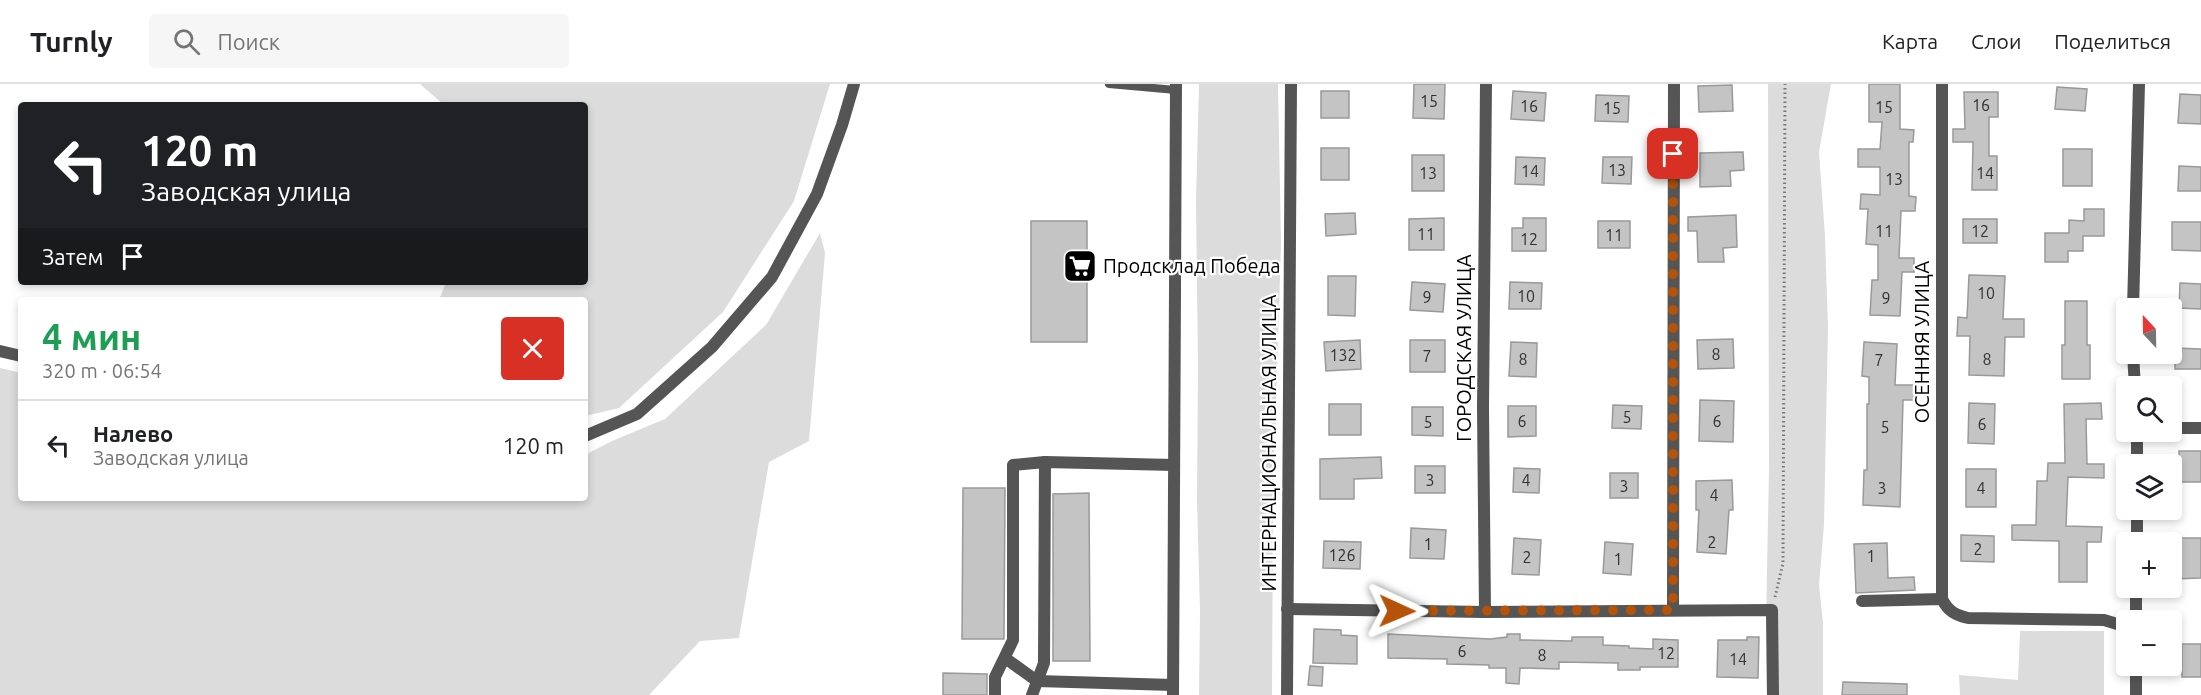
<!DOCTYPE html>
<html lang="ru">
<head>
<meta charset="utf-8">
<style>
  body { margin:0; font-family:Ubuntu,sans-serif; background:#f6f6f6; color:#202124; height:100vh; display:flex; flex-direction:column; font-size:22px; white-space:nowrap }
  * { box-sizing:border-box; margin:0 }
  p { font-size:20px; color:#757577 }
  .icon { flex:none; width:33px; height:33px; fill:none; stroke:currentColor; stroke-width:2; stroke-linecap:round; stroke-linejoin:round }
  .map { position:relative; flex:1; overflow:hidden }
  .details { position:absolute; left:18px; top:213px; width:570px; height:204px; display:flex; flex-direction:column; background:#fff; border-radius:6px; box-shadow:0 3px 9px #0003 }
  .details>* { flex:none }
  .guide { position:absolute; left:18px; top:18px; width:570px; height:183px; border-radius:6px; box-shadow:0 3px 9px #0003; background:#202124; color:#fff; overflow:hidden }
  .needle { width:39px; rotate:338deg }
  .tools { position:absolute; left:2116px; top:214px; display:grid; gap:12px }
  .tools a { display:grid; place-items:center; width:66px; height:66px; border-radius:6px; background:#fff; box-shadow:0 3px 9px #0003; font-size:30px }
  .pin { position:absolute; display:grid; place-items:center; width:51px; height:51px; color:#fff; margin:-26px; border-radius:12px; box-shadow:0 3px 9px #0006 }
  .me { position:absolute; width:66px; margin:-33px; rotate:91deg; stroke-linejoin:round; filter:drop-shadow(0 0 4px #0008) }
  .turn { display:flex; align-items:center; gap:21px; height:126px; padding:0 24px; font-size:27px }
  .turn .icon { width:78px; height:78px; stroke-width:2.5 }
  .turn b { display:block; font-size:42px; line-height:51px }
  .then { display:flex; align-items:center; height:57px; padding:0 24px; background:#0003; gap:12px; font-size:22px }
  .round { display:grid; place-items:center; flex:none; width:63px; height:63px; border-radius:6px; background:#f6f6f6 }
  .headline { display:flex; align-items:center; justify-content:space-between; height:102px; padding:0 24px }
  h1 { font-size:36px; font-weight:600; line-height:45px; color:#1e9e55 }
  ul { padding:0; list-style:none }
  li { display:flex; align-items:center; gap:18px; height:90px; padding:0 24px; border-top:2px solid #e0e0e0 }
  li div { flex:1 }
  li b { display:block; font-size:22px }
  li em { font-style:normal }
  header { display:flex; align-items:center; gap:36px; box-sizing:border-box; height:84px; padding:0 30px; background:#fff; border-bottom:2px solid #e0e0e0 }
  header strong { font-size:28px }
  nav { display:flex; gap:33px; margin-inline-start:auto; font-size:21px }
  .search { width:420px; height:54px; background:#f6f6f6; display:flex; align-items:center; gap:15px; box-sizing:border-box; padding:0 21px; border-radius:6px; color:#757577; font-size:22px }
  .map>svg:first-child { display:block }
  .green { fill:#dcdcdc }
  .building { fill:#c4c4c4; stroke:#999; stroke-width:1.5 }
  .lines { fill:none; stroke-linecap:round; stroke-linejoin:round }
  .path { stroke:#777; stroke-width:3; stroke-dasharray:1.5 3; stroke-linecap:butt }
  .service { stroke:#555; stroke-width:8 }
  .minor { stroke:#555; stroke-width:12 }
  .tertiary { stroke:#555; stroke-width:12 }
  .route { stroke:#b45309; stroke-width:10; stroke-dasharray:0 18 }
  .labels { text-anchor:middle; stroke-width:4.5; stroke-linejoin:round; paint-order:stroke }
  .number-label { font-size:16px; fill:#313131 }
  .poi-label { font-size:20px; fill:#000; stroke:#fff; text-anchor:start }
  .street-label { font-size:20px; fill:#000; stroke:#fff }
</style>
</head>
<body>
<header>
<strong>Turnly</strong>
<div class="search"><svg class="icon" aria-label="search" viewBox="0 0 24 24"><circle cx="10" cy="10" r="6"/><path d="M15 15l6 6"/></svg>Поиск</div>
<nav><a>Карта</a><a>Слои</a><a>Поделиться</a></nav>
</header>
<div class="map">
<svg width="2201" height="611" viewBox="0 0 2201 611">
  <rect width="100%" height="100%" fill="#fff"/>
  <g class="green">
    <path d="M420,0H830L794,117L723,228L619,324L585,332V216H439L446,198H585V21H444Z"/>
    <path d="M1199,0H1278L1281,159L1273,420L1272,611H1199L1200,528L1197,416L1198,281L1196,118Z"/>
    <path d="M1768,0H1831L1819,68L1825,152L1828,244L1824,441L1819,501L1823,539V611H1767L1766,538L1769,385Z"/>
    <path d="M820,149L825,169L809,357L769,378L739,554L700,557L649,611H0V284L21,289V414H585V371L612,357L665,335L766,241Z"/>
    <path d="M2020,547H2104V611H1960L1959,591L2018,596Z"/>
  </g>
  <g class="building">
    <path d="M1414,0H1445L1444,35L1413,34Z"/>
    <path d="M1869,0H1900V45L1914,46L1913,58H1909V112L1916,113L1915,127H1901L1899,174H1914V188H1902L1900,232L1870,231L1872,196H1878V161L1866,160L1868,125H1860L1861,110L1880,111V83H1858V65H1880L1882,38H1869Z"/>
    <path d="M1732,1L1733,27L1699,28L1698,2Z"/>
    <path d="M2057,3L2087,5L2085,27L2055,25Z"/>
    <rect x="1321" y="7" width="28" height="27"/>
    <path d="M1513,7L1546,9L1544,37L1511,35Z"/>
    <path d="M1964,8H1998V33H1989V72H1997V106H1972L1973,58H1953V45H1965Z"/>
    <path d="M2180,10L2201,11V40L2178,39Z"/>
    <path d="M1596,11L1629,12L1628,38L1595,37Z"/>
    <rect x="1321" y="64" width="28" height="32"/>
    <rect x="2063" y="65" width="29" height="37"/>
    <path d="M1743,68L1744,86L1730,87L1731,102L1700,103V69Z"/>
    <rect x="1412" y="71" width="32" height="36"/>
    <path d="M1516,73L1545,74L1544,101L1515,100Z"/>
    <path d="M1603,73H1632L1631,100L1602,99Z"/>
    <path d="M2179,82L2201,83V107H2178Z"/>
    <path d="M2084,125H2104V152H2083V167H2068V178H2045V149H2069V136L2084,137Z"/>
    <path d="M1355,129L1356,150L1326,152L1325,130Z"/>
    <path d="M1736,131L1737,163L1723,164L1724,178H1698L1697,147H1688V133Z"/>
    <path d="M1444,134V166H1409V135Z"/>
    <path d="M1523,134H1546V167H1512V144H1523Z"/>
    <rect x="1963" y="135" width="34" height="24"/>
    <rect x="1031" y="137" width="56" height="121"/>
    <rect x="1598" y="137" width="32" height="27"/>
    <path d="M2172,138H2201V167L2172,166Z"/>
    <path d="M1969,191L2005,192L2003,235H2024V253H2005L2004,292L1969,291L1970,252H1957L1958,233L1967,234Z"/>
    <path d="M1328,192H1356L1355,232L1328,231Z"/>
    <path d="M1412,198L1445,200L1443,228L1410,226Z"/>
    <path d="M1510,198L1542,199L1541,225H1509Z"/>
    <path d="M2180,199L2201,200V225L2179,224Z"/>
    <path d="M2065,217H2087V261H2090V295H2062V261H2065Z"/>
    <path d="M1733,255L1734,284L1698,285L1697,256Z"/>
    <path d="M1360,256L1361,285L1326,287L1324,258Z"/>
    <rect x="1410" y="256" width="35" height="32"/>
    <path d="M1511,258L1537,259L1536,293L1509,292Z"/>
    <path d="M1864,258L1897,260L1895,301H1914V316H1903L1900,423L1863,421L1864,386H1867V320H1869V293L1862,292Z"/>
    <path d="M2175,264L2201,265V285H2175Z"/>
    <path d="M1700,316L1734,317L1733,358L1699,357Z"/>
    <path d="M1969,319L1995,320L1994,360L1968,359Z"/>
    <path d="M2101,319L2102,335H2086L2087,380H2104V394L2068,393L2066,442L2102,443L2101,458H2087V498H2059V457L2012,456V441H2036L2037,397H2047L2048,379H2065L2064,320Z"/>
    <rect x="1329" y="320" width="32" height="31"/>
    <path d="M1613,321L1642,322L1641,345L1612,344Z"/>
    <path d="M1508,322H1536V352L1508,353Z"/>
    <path d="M1412,323H1443V352L1412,351Z"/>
    <rect x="2179" y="367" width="22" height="31"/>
    <path d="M1381,373L1382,394L1354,395V415H1320V375Z"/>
    <rect x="1415" y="382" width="30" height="27"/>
    <path d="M1514,384L1540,385L1539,409L1513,408Z"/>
    <rect x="1966" y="385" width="30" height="38"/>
    <rect x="1610" y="389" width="28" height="25"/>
    <path d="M1732,396L1733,426H1729L1726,470L1697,468L1699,426H1696V397Z"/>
    <path d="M963,404H1005L1004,555H962Z"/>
    <path d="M1089,409L1090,577H1053V410Z"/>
    <path d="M1411,444L1446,446L1444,475L1410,474Z"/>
    <path d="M1961,451L1994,452V478L1961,477Z"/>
    <path d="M1514,454L1541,456L1539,491L1512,490Z"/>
    <path d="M2173,454H2201V494L2174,495Z"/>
    <path d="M1324,457L1361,458L1360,485L1323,484Z"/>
    <path d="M1605,458L1633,460L1631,491L1603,489Z"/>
    <path d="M1887,459L1888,494L1914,493L1915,506L1856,509L1854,460Z"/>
    <path d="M1314,545L1341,546V551L1357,552V580L1313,579Z"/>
    <path d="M1388,550L1490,555L1507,553V550H1520V556L1572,557V553H1603V561L1629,562V564L1653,565V555L1678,556V583H1640V586H1618V579L1559,578V585L1520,584L1519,600L1506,599V584H1489V581L1447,580V575L1388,574Z"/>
    <path d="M1747,553H1759L1758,594L1717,593L1718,556H1747Z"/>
    <rect x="2182" y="560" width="19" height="33"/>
    <path d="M1310,582L1323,583L1322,602L1308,601Z"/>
    <path d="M943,589L987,590V611H943Z"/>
    <path d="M1843,598L1907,600V611H1842Z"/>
  </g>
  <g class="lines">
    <path class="path" d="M1775,513L1783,479L1785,0"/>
    <path class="service" d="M1109,0L1176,6"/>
    <g class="minor">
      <path d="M1942,0V515"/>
      <path d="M2133,225L2139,0"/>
      <path d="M2133,270L2135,303"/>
      <path d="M2172,344H2201"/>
      <path d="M2137,381V348"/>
      <path d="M2137,459V426"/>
      <path d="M1862,517L1942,515C1948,527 1955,531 1968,534L2104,536L2127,543"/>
      <path d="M1287,525L1485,528L1772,526L1773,611"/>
      <path d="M1673,526L1674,0"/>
      <path d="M1485,528L1483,324L1486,0"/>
      <path d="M2136,537V504"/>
      <path d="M1005,574L1037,597L1173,601"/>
      <path d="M2136,582V611"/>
      <path d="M995,611V593L1013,556V381L1045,378"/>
      <path d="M1032,611L1044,579L1045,378L1174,381"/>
      <path d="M1173,611L1176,0"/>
      <path d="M1287,611L1291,0"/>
    </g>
    <g class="tertiary">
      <path d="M0,267L21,272"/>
      <path d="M585,352L637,330L712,263L772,193L817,110L842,41L854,0"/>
    </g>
  </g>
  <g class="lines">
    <path class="route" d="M1397,527L1673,526V70"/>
  </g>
  <defs>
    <g id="supermarket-square" transform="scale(1.725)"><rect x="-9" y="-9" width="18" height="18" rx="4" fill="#000" stroke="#fff"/><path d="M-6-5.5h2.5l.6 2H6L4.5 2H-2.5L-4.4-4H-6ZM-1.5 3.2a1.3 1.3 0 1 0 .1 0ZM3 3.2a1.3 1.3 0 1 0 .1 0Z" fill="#fff"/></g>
  </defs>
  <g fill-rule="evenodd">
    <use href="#supermarket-square" x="1080" y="182"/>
  </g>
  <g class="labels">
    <g class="number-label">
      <text x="1429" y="23">15</text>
      <text x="1981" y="27">16</text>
      <text x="1529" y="28">16</text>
      <text x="1884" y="29">15</text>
      <text x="1612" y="30">15</text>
      <text x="1617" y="92">13</text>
      <text x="1530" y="93">14</text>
      <text x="1428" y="95">13</text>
      <text x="1985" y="95">14</text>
      <text x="1894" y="101">13</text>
      <text x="1884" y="153">11</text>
      <text x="1980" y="153">12</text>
      <text x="1426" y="156">11</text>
      <text x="1614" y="157">11</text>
      <text x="1529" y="161">12</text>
      <text x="1986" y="215">10</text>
      <text x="1526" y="218">10</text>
      <text x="1427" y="219">9</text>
      <text x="1886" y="220">9</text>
      <text x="1716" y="276">8</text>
      <text x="1343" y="277">132</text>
      <text x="1427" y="278">7</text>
      <text x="1523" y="281">8</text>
      <text x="1987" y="281">8</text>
      <text x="1879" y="282">7</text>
      <text x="1627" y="339">5</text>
      <text x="1522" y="343">6</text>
      <text x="1717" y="343">6</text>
      <text x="1428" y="344">5</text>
      <text x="1982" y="346">6</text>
      <text x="1885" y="349">5</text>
      <text x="1430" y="402">3</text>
      <text x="1526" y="402">4</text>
      <text x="1624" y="408">3</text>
      <text x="1882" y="410">3</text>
      <text x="1981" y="410">4</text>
      <text x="1714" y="417">4</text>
      <text x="1712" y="464">2</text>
      <text x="1428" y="466">1</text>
      <text x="1978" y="471">2</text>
      <text x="1342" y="477">126</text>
      <text x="1871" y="478">1</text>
      <text x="1527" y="479">2</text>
      <text x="1618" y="481">1</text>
      <text x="1462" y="573">6</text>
      <text x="1666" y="575">12</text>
      <text x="1542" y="577">8</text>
      <text x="1738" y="581">14</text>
    </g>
    <g class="poi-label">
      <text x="1103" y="189">Продсклад Победа</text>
    </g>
    <g class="street-label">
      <text transform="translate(1922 258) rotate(-90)" y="7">ОСЕННЯЯ УЛИЦА</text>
      <text transform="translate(1464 264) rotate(-90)" y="7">ГОРОДСКАЯ УЛИЦА</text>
      <text transform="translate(1269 359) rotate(-90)" y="7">ИНТЕРНАЦИОНАЛЬНАЯ УЛИЦА</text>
    </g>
  </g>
</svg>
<div class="tools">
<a><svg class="needle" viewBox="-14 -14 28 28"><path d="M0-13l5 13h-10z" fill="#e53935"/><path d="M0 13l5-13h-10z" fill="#757577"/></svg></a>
<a><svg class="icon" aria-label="search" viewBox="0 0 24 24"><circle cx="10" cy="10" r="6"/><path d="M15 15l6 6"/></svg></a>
<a><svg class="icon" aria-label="layers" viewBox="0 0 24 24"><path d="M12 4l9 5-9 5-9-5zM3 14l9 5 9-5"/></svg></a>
<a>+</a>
<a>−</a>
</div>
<div class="pin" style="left:1673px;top:70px;background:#d93025"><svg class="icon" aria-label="arrive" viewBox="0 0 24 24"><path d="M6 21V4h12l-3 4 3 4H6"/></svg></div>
<svg class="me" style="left:1397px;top:527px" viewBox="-20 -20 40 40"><path d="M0-17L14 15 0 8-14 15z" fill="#b45309" stroke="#fff" stroke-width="4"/></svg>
<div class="guide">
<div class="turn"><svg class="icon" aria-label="left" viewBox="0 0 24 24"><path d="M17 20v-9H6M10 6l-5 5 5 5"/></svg><div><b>120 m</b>Заводская улица</div></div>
<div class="then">Затем<svg class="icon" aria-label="arrive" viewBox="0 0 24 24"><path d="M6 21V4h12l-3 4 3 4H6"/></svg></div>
</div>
<section class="details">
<div class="headline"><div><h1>4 мин</h1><p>320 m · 06:54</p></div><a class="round" style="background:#d93025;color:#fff"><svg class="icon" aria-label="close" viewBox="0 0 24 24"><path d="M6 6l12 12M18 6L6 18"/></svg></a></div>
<ul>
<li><svg class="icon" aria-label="left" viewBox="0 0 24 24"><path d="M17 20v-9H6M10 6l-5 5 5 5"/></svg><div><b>Налево</b><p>Заводская улица</p></div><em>120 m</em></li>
</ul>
</section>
</div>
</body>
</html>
